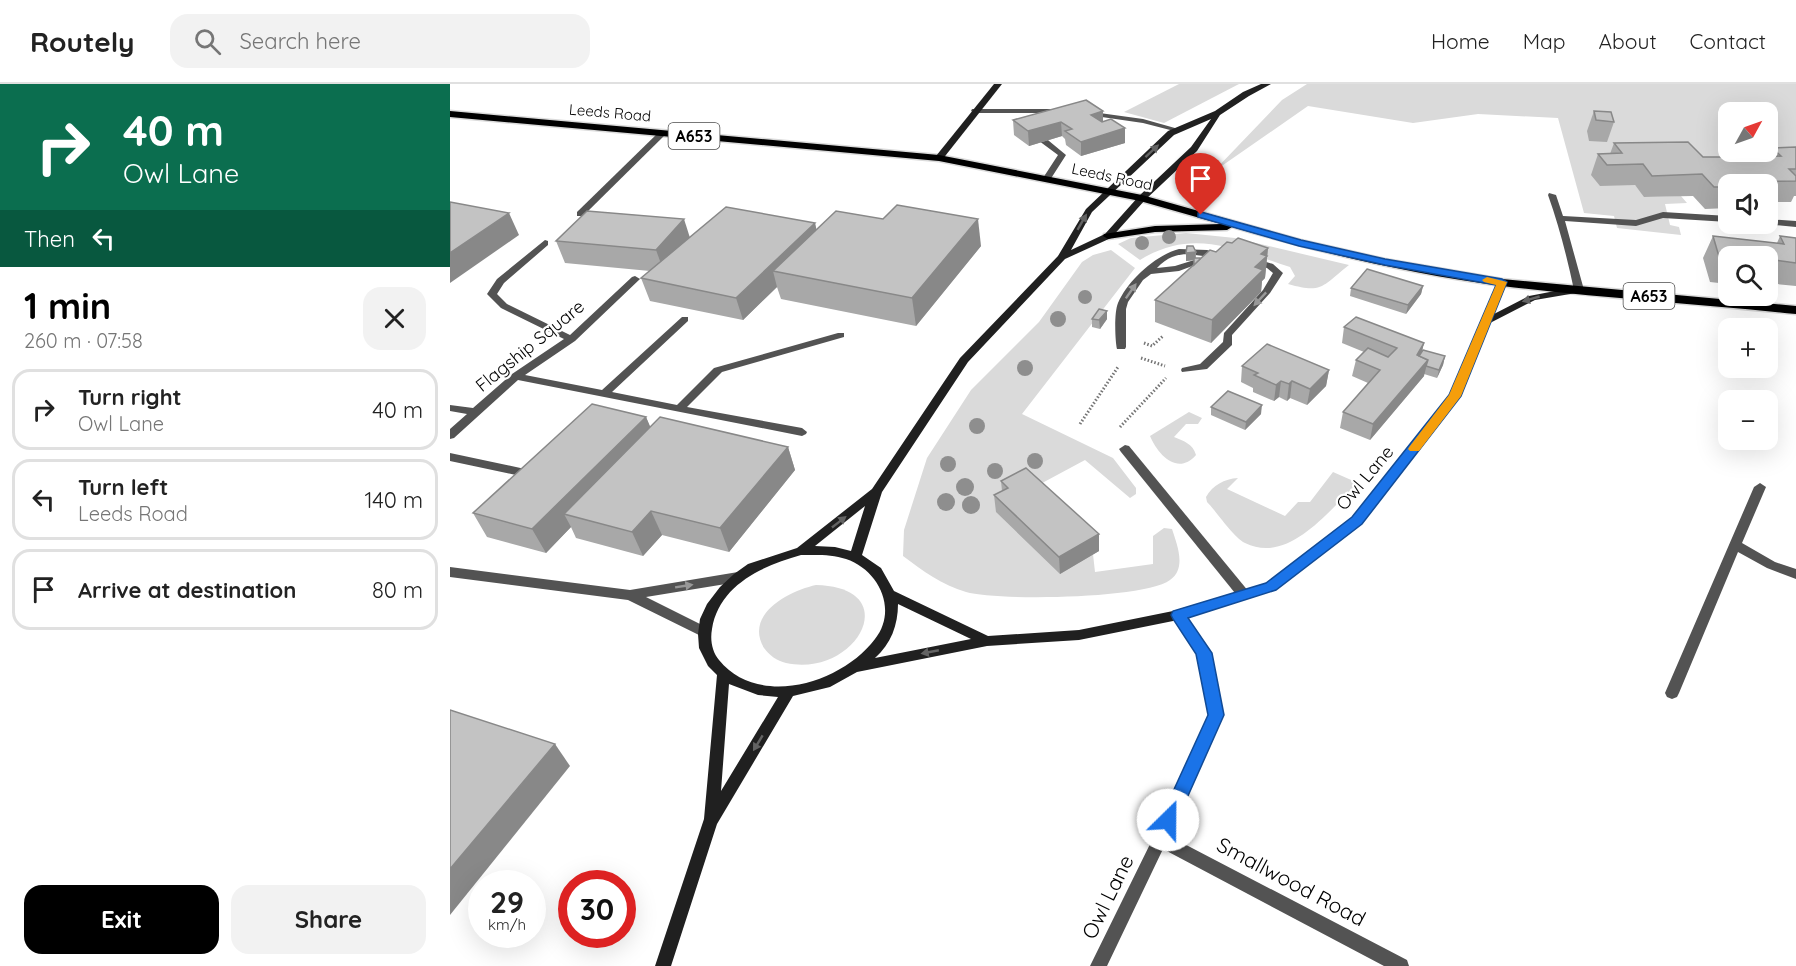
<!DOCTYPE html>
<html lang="en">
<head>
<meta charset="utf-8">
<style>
  body { margin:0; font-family:Quicksand,sans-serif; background:#f2f2f2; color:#222; height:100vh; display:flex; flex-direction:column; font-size:22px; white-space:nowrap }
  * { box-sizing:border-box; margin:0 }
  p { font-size:20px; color:#767676 }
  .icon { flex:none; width:33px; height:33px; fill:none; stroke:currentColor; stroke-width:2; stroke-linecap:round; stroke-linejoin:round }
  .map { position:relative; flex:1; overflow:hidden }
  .sheet { display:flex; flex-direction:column; background:#fff; width:450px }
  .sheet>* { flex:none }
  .top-card { background:#0b6e4f; color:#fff; overflow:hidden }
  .needle { width:39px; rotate:50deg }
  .tools { position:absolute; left:1268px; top:18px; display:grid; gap:12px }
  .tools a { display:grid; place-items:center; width:60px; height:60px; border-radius:12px; background:#fff; box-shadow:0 6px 24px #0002; font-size:30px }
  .speed { position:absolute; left:18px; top:786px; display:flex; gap:12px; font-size:30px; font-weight:700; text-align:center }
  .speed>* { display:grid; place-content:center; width:78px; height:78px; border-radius:50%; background:#fff; box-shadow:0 6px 24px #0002; line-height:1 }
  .speed small { font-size:15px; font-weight:400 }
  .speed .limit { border:9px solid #d22; background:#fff; color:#111 }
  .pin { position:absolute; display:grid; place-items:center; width:51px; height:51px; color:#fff; margin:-62px -26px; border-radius:50% 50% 50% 0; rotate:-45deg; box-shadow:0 0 6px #0007 }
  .pin .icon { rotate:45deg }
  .me { position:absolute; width:66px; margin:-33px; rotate:23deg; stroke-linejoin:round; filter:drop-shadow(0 0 4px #0008) }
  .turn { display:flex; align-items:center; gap:21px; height:126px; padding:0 24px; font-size:27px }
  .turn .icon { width:78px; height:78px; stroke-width:2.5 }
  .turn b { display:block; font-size:42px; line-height:51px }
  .then { display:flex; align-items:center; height:57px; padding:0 24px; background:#0003; gap:12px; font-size:22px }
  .round { display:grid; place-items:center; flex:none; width:63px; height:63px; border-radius:18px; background:#f2f2f2 }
  .head { display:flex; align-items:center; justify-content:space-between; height:102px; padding:0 24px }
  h1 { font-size:36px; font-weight:700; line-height:45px; color:#000 }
  .cta { display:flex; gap:12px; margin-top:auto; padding:12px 24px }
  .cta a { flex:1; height:69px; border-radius:18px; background:#000; color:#fff; font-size:24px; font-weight:700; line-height:69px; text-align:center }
  .cta a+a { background:#f2f2f2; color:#222 }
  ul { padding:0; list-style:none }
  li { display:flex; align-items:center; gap:18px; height:81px; margin:0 12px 9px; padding:0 12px; border:3px solid #e0e0e0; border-radius:18px }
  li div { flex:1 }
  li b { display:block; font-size:22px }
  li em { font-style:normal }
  header { display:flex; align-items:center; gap:36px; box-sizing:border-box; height:84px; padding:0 30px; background:#fff; border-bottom:2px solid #e0e0e0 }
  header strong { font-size:28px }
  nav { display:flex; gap:33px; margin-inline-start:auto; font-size:21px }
  .search { width:420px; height:54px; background:#f2f2f2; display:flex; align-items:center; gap:15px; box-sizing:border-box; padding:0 21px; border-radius:18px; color:#767676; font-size:22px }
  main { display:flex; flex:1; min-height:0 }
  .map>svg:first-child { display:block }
  .green { fill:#dadada; fill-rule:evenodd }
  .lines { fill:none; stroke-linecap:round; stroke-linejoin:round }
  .primary-casing { stroke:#dbdbdb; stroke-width:3 }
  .path { stroke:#757575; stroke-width:3; stroke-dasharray:1.5 2; stroke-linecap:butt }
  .lane { fill:#535353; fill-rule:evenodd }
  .street { fill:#535353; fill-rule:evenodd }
  .secondary { fill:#202020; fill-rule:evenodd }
  .primary { fill:#000; fill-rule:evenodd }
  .tree { fill:#8e8e8e }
  .wall { fill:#a8a8a8 }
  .shaded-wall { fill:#888 }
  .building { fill:#c3c3c3; stroke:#888; stroke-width:1.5 }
  .oneway { fill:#636363 }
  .oneway2 { fill:#989898 }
  .route { fill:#1a73e8; stroke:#114b97; stroke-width:1.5 }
  .slow { fill:#f59e0b }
  .labels { text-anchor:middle; stroke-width:4.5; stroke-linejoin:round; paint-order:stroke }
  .far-street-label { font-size:15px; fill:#000; stroke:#fff }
  .shield { fill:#fff; stroke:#4c4c4c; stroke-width:1.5 }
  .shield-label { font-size:16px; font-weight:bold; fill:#000 }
  .street-label { font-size:18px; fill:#000; stroke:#fff }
  .near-street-label { font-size:21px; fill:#000; stroke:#fff }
</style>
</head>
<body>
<header>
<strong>Routely</strong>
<div class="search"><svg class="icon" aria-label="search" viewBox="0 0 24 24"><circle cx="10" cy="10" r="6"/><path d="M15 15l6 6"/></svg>Search here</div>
<nav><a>Home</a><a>Map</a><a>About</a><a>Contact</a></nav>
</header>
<main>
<section class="sheet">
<div class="top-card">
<div class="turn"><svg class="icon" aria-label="right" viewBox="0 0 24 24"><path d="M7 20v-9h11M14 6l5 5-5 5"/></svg><div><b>40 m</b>Owl Lane</div></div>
<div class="then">Then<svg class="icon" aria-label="left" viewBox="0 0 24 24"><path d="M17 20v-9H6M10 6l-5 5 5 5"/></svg></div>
</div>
<div class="head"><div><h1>1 min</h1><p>260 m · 07:58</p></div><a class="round"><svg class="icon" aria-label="close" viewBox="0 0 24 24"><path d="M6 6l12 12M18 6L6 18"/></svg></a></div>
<ul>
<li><svg class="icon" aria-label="right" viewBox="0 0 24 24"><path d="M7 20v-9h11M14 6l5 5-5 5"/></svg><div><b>Turn right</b><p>Owl Lane</p></div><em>40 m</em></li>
<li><svg class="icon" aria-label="left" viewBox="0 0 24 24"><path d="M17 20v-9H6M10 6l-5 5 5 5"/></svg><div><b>Turn left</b><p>Leeds Road</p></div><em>140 m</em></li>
<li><svg class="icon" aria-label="arrive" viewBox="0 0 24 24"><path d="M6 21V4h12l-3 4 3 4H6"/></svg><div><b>Arrive at destination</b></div><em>80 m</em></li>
</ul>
<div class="cta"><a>Exit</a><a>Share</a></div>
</section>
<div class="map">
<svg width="1346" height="882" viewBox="0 0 1346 882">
  <rect width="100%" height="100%" fill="#fff"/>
  <g class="green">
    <path d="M729,0H789L714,39L674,28Z"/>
    <path d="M857,0H1346V84L1185,101L1195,113L1231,112L1237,119L1215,120L1220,141L1229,143L1231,151L1167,144L1164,132L1134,129L1108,34L1028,30L963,39L858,22L763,88L832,16ZM1278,28H1317V68H1278Z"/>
    <path d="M736,149L785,154L899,181C872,202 873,210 838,200L845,192L840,183C787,166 743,143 690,176L668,160L681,154Z"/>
    <path d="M661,166L685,184L572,330L663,374L686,404V410L680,414L635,376L581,405L643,470L645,488L703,480V452L714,444L722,445C727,461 737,484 720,496C695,515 547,517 516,508C492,501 473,487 453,472L454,446L477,374L521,306L589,238L632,178L643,171Z"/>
    <path d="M739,328L752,334L748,340H736L724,353C734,357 743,360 746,371C728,392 708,371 700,352Z"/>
    <path d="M883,388L908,399C879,426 839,481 795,459C783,453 767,428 757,418L756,413C763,401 774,395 788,394L777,405L835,432L848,418H860Z"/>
    <path d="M366,501C456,503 407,594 336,579C327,577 319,571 314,564C294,530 339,507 366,501Z"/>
  </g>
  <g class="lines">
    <g class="primary-casing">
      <path id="primary" d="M0,27L489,71L692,111L851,156L935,175L1052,195L1346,222V230C1248,220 1150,214 1052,202C961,190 871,169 782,143L777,146L705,148L658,155L653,152L654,150L705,142L771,140L690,117L489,77L0,33Z"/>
    </g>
    <g class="path">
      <path d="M694,259L702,262L713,252"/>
      <path d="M691,274L715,282"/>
      <path d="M630,340L668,283"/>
      <path d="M670,343L716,294"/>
    </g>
    <g class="lane">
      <path d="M522,25H609L613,27L609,29H525L521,27Z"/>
      <path d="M635,27L693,35L732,46L728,48L693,39L638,31L634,29Z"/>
      <path d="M581,47H587L616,71L600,96L593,94L608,71L581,51Z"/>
      <path d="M1099,109L1106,111L1113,132L1186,136L1213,128L1278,132V138L1213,134L1186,142L1115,137L1134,206L1129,209L1124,206C1117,173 1109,142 1098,111Z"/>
      <path d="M1317,135L1346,137V143L1314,140H1317Z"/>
      <path d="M95,156L98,157V161L54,199L47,210L57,220L120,251L182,193L185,192L190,195L125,257L75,291L152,306L232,233H238V237L162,308L227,321L264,284L388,249H394V253L272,288L237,323L352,344L357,348L356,350L352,352L68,296L4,354L0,355V345L17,330L0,327V321L23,324L62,290L114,255L51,224L37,210L47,195Z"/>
      <path d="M729,165L757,166L771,170C756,180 732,157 707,184L725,182L757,172L761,175L729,187L701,190L693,196L678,218L676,225V263L675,265H667C665,257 664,228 668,219C678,196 706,171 729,165Z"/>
      <path d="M800,173L823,180L833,189L820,209L782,251V261L757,285L732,288L731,286L732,284L750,280L773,258L774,249L813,206L823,189L817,184L797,178L795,176Z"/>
      <path d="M675,361L679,362L799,508L800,511L799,514H789L671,368L669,365Z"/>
      <path d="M0,369L75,385L81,389L75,393L0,377Z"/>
      <path d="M0,483L180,506L288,488L292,490L294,493L292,496L288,498L196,513L258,544L260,548L258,552L253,553L178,516L0,493Z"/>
    </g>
    <g class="street">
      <path d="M210,47L217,49L133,132H127V128Z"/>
      <path d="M1310,399L1316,403L1292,459L1325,478L1346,485V495L1317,484L1288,468L1229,609L1227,613L1222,615L1217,613L1215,609L1304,403Z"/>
      <path d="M728,526L733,527L761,569L773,631L719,752L957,876L959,882H934L713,765L657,882H640L705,750L759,631L747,570L721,531L723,527Z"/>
    </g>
    <g class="secondary">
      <path d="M544,0H552L492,76H486V72Z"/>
      <path d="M811,0H821L799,12L770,31L747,67L695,116L661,154L615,175L518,278L432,408L412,471L431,484L444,507L538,552L629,546L728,526L817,499L903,434L1000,311L1049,196H1055L1057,198L1044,230L1079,212L1126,203L1131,206L1126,209L1085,216L1040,239L1010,312L911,440L825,505L728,536L629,556L537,562L407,588L380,603L343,612L267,740L221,882H205L254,735L267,591L258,582L249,564L248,550L250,535L257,520L270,503L284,490L298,480L347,464L422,405L510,274L608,172L636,125L718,47L765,27L793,8ZM761,35L741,63L689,112L655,150L621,166L642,128L724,51ZM415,422L401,467L385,463L365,462ZM351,471C366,471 382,470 396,475C429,486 448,526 425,555C392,599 309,625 269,576C262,568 260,556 262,545C269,501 312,482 351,471ZM448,520L521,555L425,574C441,560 448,541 448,520ZM279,600L308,611L328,613L271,707Z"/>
    </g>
    <use href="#primary" class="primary"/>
  </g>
  <g class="tree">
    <circle cx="719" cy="153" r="7"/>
    <circle cx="692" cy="159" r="7"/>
    <circle cx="635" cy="213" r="7"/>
    <circle cx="608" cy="235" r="8"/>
    <circle cx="575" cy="284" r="8"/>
    <circle cx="527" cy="342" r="8"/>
    <circle cx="585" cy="377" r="8"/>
    <circle cx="498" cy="380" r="8"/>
    <circle cx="545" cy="387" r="8"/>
    <circle cx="515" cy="403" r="9"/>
    <circle cx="496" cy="418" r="9"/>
    <circle cx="521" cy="421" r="9"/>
  </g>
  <g class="wall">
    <path d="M653,27V38L675,44V59L631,72L616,61L615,55L612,52L579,62L564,51L563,36Z"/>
    <path d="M1144,27L1164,38L1157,58L1139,57L1137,47Z"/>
    <path d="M1164,59L1253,73H1270L1271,70L1318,72L1322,64L1346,63V112H1344L1341,118H1317V100H1278V124L1255,125L1243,112L1194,113L1185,101L1150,102L1141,91L1148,70H1160Z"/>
    <path d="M365,139L366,146L531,162L466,242L331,215L327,203L293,236L200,217L191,194L200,187L115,179L106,157L240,154Z"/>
    <path d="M1263,152L1327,159L1330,152L1346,154V202L1317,199V172H1278V200L1260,198L1253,174Z"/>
    <path d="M782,159L818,164L815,194L812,197L811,208L761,259L705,238V216L744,181V176L736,177V169L746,168V174L750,175Z"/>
    <path d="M973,202L971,210L956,230L900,212L901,204Z"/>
    <path d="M642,235H657L650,245L642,243Z"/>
    <path d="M894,243L974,259L972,267L995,272L993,281L987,294L974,290V292L920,356L890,344L893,328L918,299L902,292L906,276L914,268L892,259Z"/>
    <path d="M792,282L879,286L876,302L857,321L840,314L837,317L829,313L824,317L803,308V304L791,298Z"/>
    <path d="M761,323L811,330L795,346L761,331Z"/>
    <path d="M196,333L200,343L338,363L345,386L279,468L212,451L193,472L126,454L121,443L96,469L37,453L23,429Z"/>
    <path d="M551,397L649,450V467L610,490L546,428L544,411L552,407Z"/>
  </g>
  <g class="shaded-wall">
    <path d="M653,27V41L641,31Z"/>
    <path d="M611,38L612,52L579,62L578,47Z"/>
    <path d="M675,44V59L631,72V58Z"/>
    <path d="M59,129L69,151L0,199V169Z"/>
    <path d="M234,135L241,157L214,188L206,166Z"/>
    <path d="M528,135L531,162L466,242L462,214Z"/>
    <path d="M365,139L370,161L323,187L327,203L293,236L286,214Z"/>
    <path d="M818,164L815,194L812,197L811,208L761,259L762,236L805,183L811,170Z"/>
    <path d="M746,168L745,176L736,177V169Z"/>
    <path d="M973,202L971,210L956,230L958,221Z"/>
    <path d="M657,227V235L650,245L649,236Z"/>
    <path d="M974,259L970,275L967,271Z"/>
    <path d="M995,272L993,281L987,294L989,286Z"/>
    <path d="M978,276L974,292L920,356L923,340Z"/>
    <path d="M879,286L876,302L857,321L860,305Z"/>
    <path d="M831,297L829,313L824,317L826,301Z"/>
    <path d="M842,297L840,314L837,317L839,300Z"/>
    <path d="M812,321L811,330L795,346L796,338Z"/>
    <path d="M196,333L206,356L114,430L121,443L96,469L82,445Z"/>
    <path d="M338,363L345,386L279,468L270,444Z"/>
    <path d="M201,427L212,451L193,472L182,448Z"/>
    <path d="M649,450V467L610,490L609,473Z"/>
    <path d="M105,660L120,682L0,831V785Z"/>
  </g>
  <g class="building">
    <path d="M636,16L653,27L641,31L652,38L661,35L675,44L631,58L615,47L622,45L611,38L578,47L563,36Z"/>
    <path d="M1144,27L1161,28L1164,38L1146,36Z"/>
    <path d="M1238,58L1253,73H1273L1271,70L1309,69L1313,73L1331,72L1322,64L1346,63V85H1339L1346,92V97L1283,98L1285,100H1278V103H1264L1252,90L1202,92L1193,80L1157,81L1148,70L1172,69L1164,59Z"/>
    <path d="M0,118L59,129L0,169Z"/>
    <path d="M447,121L528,135L462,214L323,187L386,127L433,135Z"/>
    <path d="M276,123L365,139L286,214L191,194Z"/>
    <path d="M137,127L234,135L206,166L106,157Z"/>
    <path d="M1263,152L1334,160L1330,152L1346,154V179L1317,175V172H1278V177L1270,176Z"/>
    <path d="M788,154L818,164L811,170L817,172L805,183L813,186L762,236L705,216L760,166L766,168L777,158L782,159Z"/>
    <path d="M737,162H743L746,168L736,169Z"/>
    <path d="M744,174H750V175L744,181Z"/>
    <path d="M917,185L973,202L958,221L901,204Z"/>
    <path d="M649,225L657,227L649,236L642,235Z"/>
    <path d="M906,233L974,259L967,271L978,276L923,340L893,328L930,286L906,276L918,264L938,273L947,264L894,243Z"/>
    <path d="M817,260L879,286L860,305L842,297L839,300L831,297L826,301L804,291L808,289L792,282Z"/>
    <path d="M973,266L995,272L989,286L976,282L978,276L969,272Z"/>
    <path d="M778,307L812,321L796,338L761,323Z"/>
    <path d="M142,320L196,333L82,445L23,429Z"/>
    <path d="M210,333L338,363L270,444L201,427L182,448L114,430Z"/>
    <path d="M576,384L649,450L609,473L544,411L558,404L551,397Z"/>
    <path d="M0,626L105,660L0,785Z"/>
  </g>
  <defs><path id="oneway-solid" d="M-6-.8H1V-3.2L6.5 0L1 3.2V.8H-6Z" transform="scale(1.5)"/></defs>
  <g class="oneway">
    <use href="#oneway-solid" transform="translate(702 67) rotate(-43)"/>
    <use href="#oneway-solid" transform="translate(632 138) rotate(-60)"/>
    <use href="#oneway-solid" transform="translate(1081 215) rotate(164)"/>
    <use href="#oneway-solid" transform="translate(389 438) rotate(-38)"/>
    <use href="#oneway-solid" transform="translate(480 568) rotate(169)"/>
    <use href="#oneway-solid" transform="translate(308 659) rotate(121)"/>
  </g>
  <g class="oneway2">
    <use href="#oneway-solid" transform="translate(681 207) rotate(-55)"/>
    <use href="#oneway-solid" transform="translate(810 215) rotate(133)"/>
    <use href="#oneway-solid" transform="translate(234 502) rotate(-9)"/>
  </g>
  <path class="route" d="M751,128L851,156L935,175L1052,195L1057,198L1011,312L912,440L826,506L738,534L762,569L774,631L725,741L718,743L712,741L710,736L758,631L746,570L723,535L721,531L723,527L816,499L902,433L999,311L1046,201L935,181L849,162L748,133V129Z"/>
  <path class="slow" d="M1037,193L1057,198L1011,312L969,367H960L958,365L960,362L999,311L1046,201L1034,198L1032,196Z"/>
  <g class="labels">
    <g class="far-street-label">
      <text transform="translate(160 29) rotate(5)" y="5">Leeds Road</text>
      <text transform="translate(662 93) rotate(12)" y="5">Leeds Road</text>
    </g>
    <g class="shield">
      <rect x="218.5" y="39" width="51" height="26" rx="4.5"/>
      <rect x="1173.5" y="199" width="51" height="26" rx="4.5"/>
    </g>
    <g class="shield-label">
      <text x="244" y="58">A653</text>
      <text x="1199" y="218">A653</text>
    </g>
    <g class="street-label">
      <text transform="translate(80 262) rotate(-39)" y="6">Flagship Square</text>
      <text transform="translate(915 394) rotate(-50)" y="6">Owl Lane</text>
    </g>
    <g class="near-street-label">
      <text transform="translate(841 798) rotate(28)" y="7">Smallwood Road</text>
      <text transform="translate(658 813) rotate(-64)" y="7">Owl Lane</text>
    </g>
  </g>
</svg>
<div class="tools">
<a><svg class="needle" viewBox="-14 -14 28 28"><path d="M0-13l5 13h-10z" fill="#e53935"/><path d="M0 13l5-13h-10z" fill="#767676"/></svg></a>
<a><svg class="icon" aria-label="sound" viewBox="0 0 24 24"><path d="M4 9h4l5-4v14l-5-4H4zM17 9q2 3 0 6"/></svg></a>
<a><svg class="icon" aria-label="search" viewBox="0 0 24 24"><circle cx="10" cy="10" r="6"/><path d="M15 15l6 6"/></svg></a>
<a>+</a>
<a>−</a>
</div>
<div class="speed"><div>29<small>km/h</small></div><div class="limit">30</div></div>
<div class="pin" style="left:751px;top:131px;background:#d93025"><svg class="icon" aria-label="arrive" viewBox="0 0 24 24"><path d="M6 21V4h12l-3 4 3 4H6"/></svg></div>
<svg class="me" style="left:718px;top:736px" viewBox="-20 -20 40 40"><circle r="19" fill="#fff"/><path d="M0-13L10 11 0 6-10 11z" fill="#1a73e8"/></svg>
</div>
</main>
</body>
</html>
